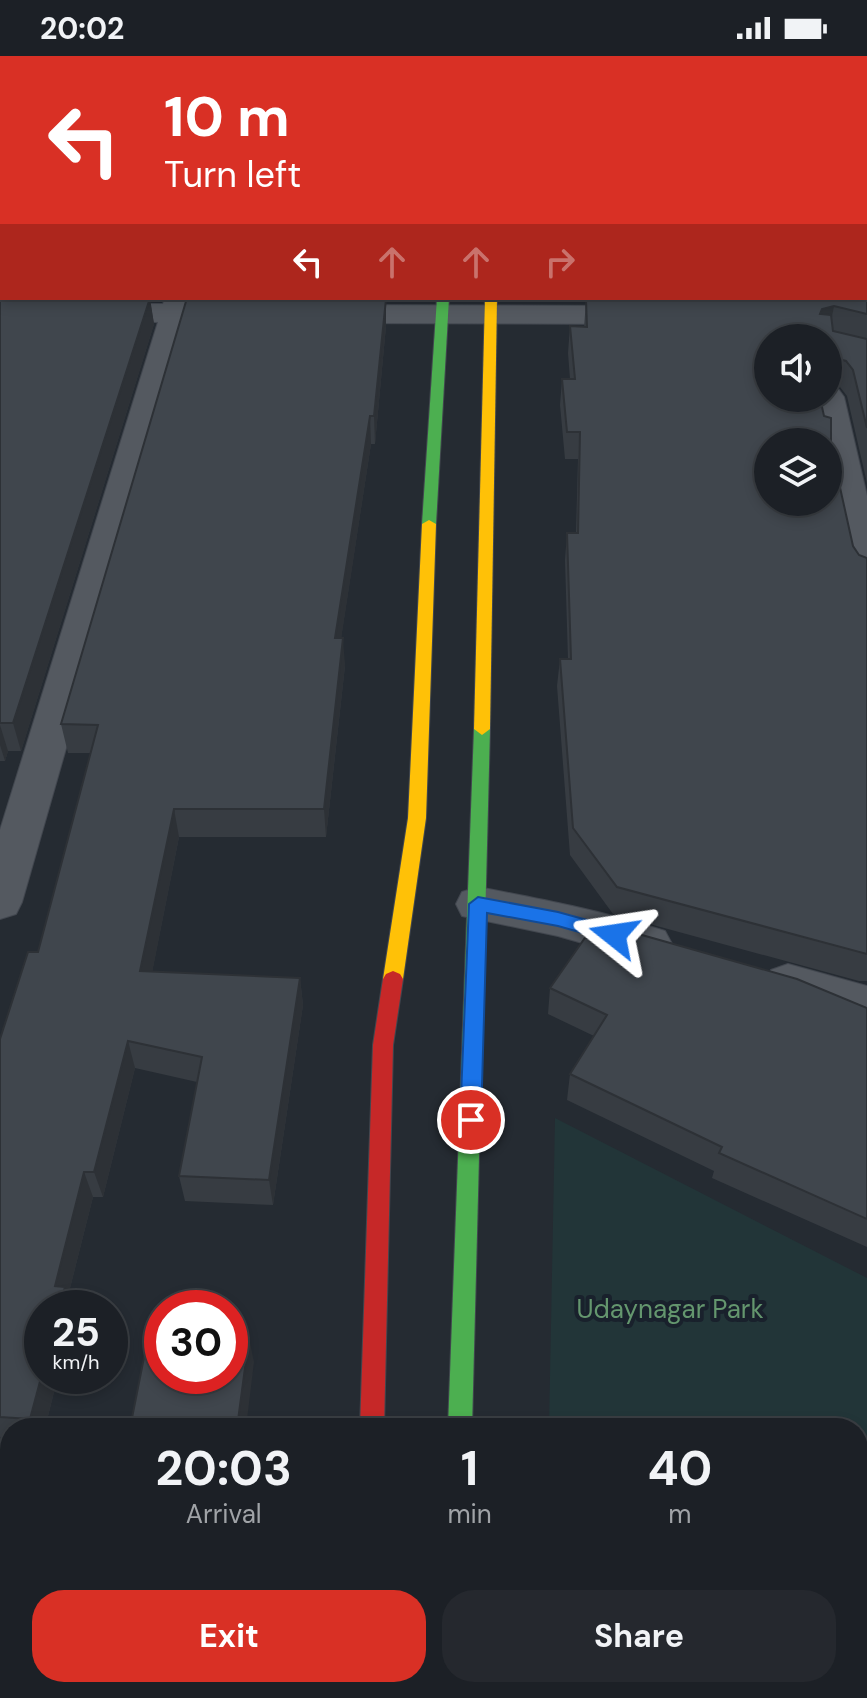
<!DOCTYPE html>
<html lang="en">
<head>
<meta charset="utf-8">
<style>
  body { margin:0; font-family:"DM Sans",sans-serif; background:#25282e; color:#f1f3f6; height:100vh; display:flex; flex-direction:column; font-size:30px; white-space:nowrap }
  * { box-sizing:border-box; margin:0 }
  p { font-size:26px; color:#a0a3a7 }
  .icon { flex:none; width:44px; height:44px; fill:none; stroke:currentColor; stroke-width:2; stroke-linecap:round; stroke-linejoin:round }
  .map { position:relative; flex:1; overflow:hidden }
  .sheet { position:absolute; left:0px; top:1362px; width:868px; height:280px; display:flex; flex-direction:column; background:#1c2026; border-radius:32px 32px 0 0; box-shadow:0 4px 12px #0003,0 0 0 2px #3a3e43 }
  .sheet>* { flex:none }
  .banner { position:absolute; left:0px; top:0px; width:868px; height:244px; box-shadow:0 4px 12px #0003,0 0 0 2px #3a3e43; background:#d93025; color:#fff; overflow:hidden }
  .controls { position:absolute; left:754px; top:268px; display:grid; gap:16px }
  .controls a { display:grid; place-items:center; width:88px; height:88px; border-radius:50%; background:#1c2026; box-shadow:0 4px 12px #0003,0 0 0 2px #3a3e43; font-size:40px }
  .speed { position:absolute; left:24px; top:1234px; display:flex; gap:16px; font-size:40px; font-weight:700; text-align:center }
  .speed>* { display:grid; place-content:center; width:104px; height:104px; border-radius:50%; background:#1c2026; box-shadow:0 4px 12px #0003,0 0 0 2px #3a3e43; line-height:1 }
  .speed small { font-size:20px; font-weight:400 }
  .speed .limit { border:12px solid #d22; background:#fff; color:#111 }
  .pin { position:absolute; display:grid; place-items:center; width:68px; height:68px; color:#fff; margin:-34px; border:4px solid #fff; border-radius:50%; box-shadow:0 2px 8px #0007 }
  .me { position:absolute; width:88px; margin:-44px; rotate:285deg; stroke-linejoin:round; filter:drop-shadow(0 0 6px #0008) }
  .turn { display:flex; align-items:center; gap:28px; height:168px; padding:0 32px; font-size:36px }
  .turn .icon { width:104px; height:104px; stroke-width:2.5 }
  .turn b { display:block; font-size:56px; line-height:68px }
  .lanes { display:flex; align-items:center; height:76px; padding:0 32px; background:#0003; justify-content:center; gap:40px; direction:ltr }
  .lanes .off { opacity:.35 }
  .eta { display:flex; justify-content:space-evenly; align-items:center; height:136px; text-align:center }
  .eta b { font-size:48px; font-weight:700; line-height:56px }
  .cta { display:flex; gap:16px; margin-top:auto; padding:16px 32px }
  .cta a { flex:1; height:92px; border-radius:32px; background:#d93025; color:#fff; font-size:32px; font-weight:700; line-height:92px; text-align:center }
  .cta a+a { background:#25282e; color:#f1f3f6 }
  .status { display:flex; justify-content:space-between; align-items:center; height:56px; padding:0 40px; background:#1c2026; direction:ltr }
  .status svg { height:22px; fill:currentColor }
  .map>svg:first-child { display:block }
  .green { fill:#223538 }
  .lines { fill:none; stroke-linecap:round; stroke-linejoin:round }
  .street-casing { stroke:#42474f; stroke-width:2 }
  .fast-casing { stroke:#42474f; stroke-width:2 }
  .slow-casing { stroke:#42474f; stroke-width:2 }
  .jam-casing { stroke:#42474f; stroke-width:2 }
  .street { fill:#545960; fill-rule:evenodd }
  .fast { fill:#4caf50; fill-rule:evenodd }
  .slow { fill:#ffc107; fill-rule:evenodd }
  .jam { fill:#c62828; fill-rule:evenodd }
  .wall { fill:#373c42 }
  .shaded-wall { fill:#2d3136 }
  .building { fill:#40464d; stroke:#2d3136; stroke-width:2; fill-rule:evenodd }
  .route { fill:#1a73e8; stroke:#114b97; stroke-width:2 }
  .labels { text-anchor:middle; stroke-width:8; stroke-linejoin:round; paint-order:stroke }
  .near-park-label { font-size:26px; fill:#64966e; stroke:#19212c }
</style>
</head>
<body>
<div class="status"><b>20:02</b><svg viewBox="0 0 49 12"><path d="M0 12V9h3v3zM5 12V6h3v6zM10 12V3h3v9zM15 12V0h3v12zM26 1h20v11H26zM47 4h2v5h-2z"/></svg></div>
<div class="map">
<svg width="867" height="1642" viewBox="0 0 867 1642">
  <rect width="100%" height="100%" fill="#252b32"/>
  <path class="green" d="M555,1062L867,1222V1642H543L544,1632H858V1372H549Z"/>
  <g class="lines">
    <g class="street-casing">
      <g id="street">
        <path d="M140,0H166L138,2Z"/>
        <path d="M732,0H756L757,2H733Z"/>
        <path d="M0,65H2L0,81Z"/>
        <path d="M165,242H195L193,248L253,252L257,258L253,264L188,266L22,846L16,858L0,863V774L158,266L0,264V246L163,248Z"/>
        <path d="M326,249L646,250L657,253L661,259L657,265L646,268L326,267L315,264L311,258L315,252Z"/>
        <path d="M828,331L839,334L844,341L867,440V528L854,525L849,517L828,417V386H821L812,342H828Z"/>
        <path d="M478,831C541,843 604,855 665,875L672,888L665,901L649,906L558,880L462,860L456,848L462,836Z"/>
        <path d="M788,908L867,930V968L771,940L765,927L771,914Z"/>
      </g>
    </g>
    <g class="fast-casing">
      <g id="fast">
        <path d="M462,0H472L461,2Z"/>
        <path d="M437,242H449L436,468L429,472L422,468Z"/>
        <path d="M482,667L490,673L472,1372H448L474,673Z"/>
        <rect x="438" y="1632" width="26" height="10"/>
      </g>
    </g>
    <g class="slow-casing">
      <g id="slow">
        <path d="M485,242H497L490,673L482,679L474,673Z"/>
        <path d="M429,464L436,468L426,762L403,923L400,928H386L383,923L408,762L422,468Z"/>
        <path d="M333,1632H359L358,1642H332Z"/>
      </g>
    </g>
    <g class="jam-casing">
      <g id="jam">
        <rect x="494" y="0" width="10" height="2"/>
        <path d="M393,915L400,918L403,923L393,989L384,1372H360L373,989L383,923L386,918Z"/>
      </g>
    </g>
    <use href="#street" class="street"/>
    <use href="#fast" class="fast"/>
    <use href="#slow" class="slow"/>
    <use href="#jam" class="jam"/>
  </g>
  <g class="wall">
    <path d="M867,0V427L847,340L840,331L828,329V282H768L831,391L853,490L859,499L867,502V925H859L613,858L570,799L557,630L560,603H568L565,504L567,477H576L578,403H565L560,349L562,323H570L568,297L570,270L584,271L586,246H583V242H786V245H811L818,243V242H866Z"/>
    <path d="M2,74V242H163L161,245H150L154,268L21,695H8L5,705H0V75Z"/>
    <path d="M187,242H390L389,246H386V270L375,388H371L341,582L345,610L326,781H179L152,916L300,922L303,949L273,1149L185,1145L179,1120L197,1026L135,1012L103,1141H93L68,1240L73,1252H42L58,1320L45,1372H10V1382L0,1381V983L38,896L91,697H68L61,668Z"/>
    <path d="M550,932L867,952V1191L712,1122L714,1115L567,1044L570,1018L594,980L548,958Z"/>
  </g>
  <g class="shaded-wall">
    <path d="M2,159V188L0,189V160Z"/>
    <path d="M150,242L154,268L21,695L13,667Z"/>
    <path d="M386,243V270L375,388L374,360Z"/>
    <path d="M834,250L829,276L816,279L822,253Z"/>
    <path d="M835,302L829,328L828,329L831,305Z"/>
    <path d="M370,360L371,388L337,610L335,582Z"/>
    <path d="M343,582L345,610L326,781L324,753Z"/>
    <path d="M0,669L8,695L5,705L0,689Z"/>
    <path d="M174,753L179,781L147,942L140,915Z"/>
    <path d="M300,922L303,949L273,1149L269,1124Z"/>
    <path d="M128,985L135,1012L103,1141L94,1116Z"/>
    <path d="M84,1116L93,1141L68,1240L73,1252H59L55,1230Z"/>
    <path d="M249,1282L254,1306L246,1372H237Z"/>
    <path d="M42,1320H58L45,1372H35L30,1363Z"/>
    <path d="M192,1632H202L200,1642H190Z"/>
  </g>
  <g class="building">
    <path d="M578,0H729L730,2H579Z"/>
    <path d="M792,0H867V258L834,250L822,253L820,258L831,259L833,275L867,283V372L853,314L846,305L835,302L831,305V313H828V282H768V342H820L824,360L831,362V391L853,490L859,499L867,502V898L617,831L573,772L560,603H571L567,477H578L580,376H567L562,323H575L570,270L587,271L586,244L811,245L823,242H866V2H792ZM768,386H828V446H768Z"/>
    <path d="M2,74V159L0,160V75Z"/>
    <path d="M2,170V218H0V174Z"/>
    <path d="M0,240L2,241V242H150L13,667H0Z"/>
    <path d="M187,242L386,243L374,360H370L335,582H343L324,753H174L140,915L300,922L269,1124L179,1120L202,1001L128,985L94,1116H84L55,1230L65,1231L59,1252H42V1318L30,1363L0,1361V983L28,896H38L98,669L61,668Z"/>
    <path d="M596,866L797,923L867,952V1163L719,1097L722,1091L570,1018L607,959L550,932Z"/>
    <path d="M149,1276L162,1277V1320H230V1281L249,1282L237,1372H130Z"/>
    <path d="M0,1500L10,1501V1632H192L190,1642H0Z"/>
  </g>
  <path class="route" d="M478,841L558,856L620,873L623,879L614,886L558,870L487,857L481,1064L478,1070L471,1073L463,1070L460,1064L469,848Z"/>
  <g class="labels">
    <g class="near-park-label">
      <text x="670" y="1262">Udaynagar Park</text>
    </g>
  </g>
</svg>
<div class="controls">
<a><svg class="icon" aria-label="sound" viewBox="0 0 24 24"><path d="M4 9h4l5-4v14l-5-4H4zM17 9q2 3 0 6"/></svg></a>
<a><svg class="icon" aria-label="layers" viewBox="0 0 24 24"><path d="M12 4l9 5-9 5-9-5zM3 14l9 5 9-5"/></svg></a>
</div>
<div class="speed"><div>25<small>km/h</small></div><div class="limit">30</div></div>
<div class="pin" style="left:471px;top:1064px;background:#d93025"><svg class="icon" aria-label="arrive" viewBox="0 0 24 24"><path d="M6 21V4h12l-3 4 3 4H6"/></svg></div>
<svg class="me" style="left:614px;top:879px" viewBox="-20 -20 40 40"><path d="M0-17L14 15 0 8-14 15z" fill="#1a73e8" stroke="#fff" stroke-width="4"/></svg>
<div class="banner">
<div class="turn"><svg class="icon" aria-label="left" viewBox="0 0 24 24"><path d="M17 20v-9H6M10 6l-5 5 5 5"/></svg><div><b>10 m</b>Turn left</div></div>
<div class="lanes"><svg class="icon" aria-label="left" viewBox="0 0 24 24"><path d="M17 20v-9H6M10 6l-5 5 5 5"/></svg><svg class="icon off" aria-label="ahead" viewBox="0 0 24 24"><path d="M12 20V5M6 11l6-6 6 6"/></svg><svg class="icon off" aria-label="ahead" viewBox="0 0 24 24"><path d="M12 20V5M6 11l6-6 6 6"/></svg><svg class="icon off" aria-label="right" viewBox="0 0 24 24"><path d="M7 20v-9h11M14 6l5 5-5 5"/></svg></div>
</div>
<section class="sheet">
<div class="eta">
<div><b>20:03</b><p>Arrival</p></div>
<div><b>1</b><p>min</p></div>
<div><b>40</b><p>m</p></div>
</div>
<div class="cta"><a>Exit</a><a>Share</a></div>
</section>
</div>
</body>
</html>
